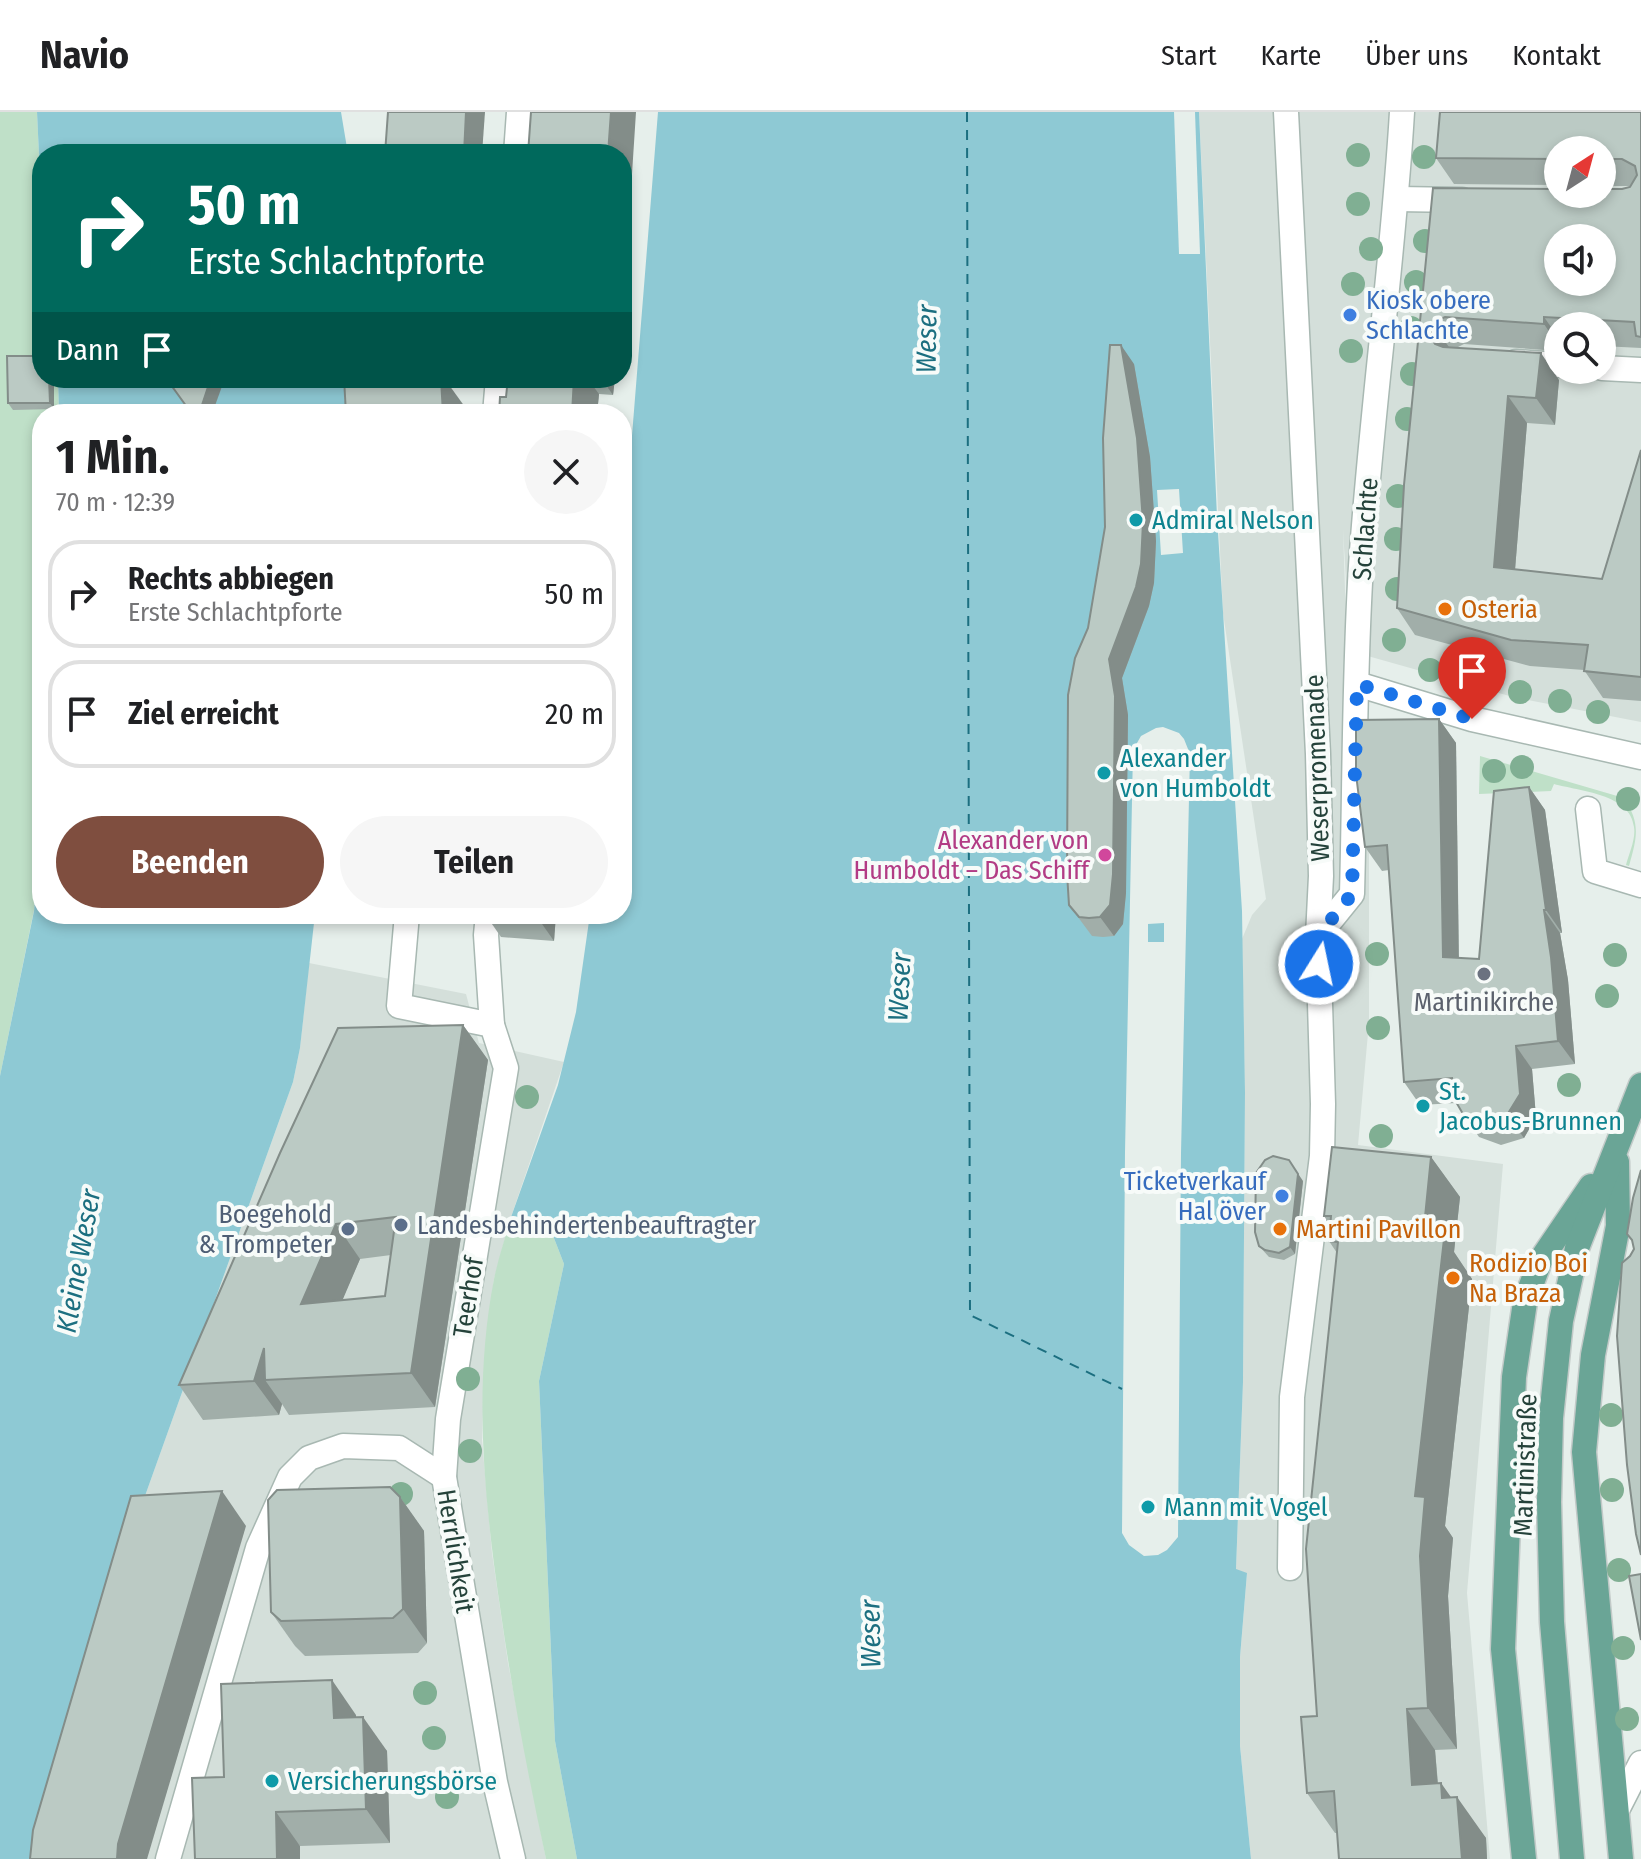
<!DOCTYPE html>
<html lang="de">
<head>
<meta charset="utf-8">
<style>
  body { margin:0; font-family:"Fira Sans Condensed",sans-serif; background:#f6f6f6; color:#202124; height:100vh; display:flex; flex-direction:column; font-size:30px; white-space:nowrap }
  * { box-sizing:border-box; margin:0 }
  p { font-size:26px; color:#757577 }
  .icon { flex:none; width:44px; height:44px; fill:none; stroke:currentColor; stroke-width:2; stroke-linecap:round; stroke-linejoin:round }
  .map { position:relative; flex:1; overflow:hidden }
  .drawer { position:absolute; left:32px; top:292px; width:600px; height:520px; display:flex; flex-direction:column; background:#fff; border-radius:32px; box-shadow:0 4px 12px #0003 }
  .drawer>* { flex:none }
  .top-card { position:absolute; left:32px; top:32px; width:600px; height:244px; border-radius:32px; box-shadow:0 4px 12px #0003; background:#00695c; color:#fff; overflow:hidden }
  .needle { width:52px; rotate:36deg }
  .fabs { position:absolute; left:1544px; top:24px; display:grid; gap:16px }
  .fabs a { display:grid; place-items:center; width:72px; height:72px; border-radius:50%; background:#fff; box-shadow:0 4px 12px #0003; font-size:40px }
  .pin { position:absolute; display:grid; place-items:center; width:68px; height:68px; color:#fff; margin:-82px -34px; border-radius:50% 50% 50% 0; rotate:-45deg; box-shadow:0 0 8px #0007 }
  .pin .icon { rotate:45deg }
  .me { position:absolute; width:88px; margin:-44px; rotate:10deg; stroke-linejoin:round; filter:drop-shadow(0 0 6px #0008) }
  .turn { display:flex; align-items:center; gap:28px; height:168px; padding:0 24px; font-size:36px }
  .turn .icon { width:104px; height:104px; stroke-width:2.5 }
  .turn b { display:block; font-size:56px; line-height:68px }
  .then { display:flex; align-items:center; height:76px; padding:0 24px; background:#0003; gap:16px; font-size:30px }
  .round { display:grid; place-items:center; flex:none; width:84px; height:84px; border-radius:42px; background:#f6f6f6 }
  .headline { display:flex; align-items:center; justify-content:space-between; height:136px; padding:0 24px }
  h1 { font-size:48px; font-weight:700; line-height:60px }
  .button { display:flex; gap:16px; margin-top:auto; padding:16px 24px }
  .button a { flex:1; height:92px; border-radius:48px; background:#7f4e3f; color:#fff; font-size:32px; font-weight:700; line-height:92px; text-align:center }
  .button a+a { background:#f6f6f6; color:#202124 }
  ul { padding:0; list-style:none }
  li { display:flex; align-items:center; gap:24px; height:108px; margin:0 16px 12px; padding:0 8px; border:4px solid #e0e0e0; border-radius:32px }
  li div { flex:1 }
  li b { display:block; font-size:30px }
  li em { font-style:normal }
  header { display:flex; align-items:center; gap:48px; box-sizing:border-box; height:112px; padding:0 40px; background:#fff; border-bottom:2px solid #e0e0e0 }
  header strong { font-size:38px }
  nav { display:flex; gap:44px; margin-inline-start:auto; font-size:28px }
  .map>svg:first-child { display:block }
  .built { fill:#d4dfda; fill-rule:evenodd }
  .green { fill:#bfe0c8 }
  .water { fill:#8ec9d4 }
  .pier { fill:#e6efeb; fill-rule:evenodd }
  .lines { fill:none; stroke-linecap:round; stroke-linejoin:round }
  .ferry { stroke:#1c6f80; stroke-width:2; stroke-dasharray:10 8; stroke-linecap:butt }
  .minor-casing { stroke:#a8b8b2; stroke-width:27 }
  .major-casing { stroke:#c2cac8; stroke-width:27 }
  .minor { stroke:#fff; stroke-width:24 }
  .major { stroke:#6aa596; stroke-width:24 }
  .tree { fill:#80af93 }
  .wall { fill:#a1aea9; fill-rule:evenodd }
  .shaded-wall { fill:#838d89 }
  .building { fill:#bbcac4; stroke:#838d89; stroke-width:2; fill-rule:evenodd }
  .route { stroke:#1a73e8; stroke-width:14; stroke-dasharray:0 25.2 }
  .shop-dot { fill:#3f7fe0; stroke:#f7fbf9; stroke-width:3 }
  .culture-dot { fill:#0f9aa8; stroke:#f7fbf9; stroke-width:3 }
  .food-dot { fill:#e8710a; stroke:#f7fbf9; stroke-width:3 }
  .hotel-dot { fill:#d1479c; stroke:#f7fbf9; stroke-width:3 }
  .worship-dot { fill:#6b7280; stroke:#f7fbf9; stroke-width:3 }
  .service-dot { fill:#5c6f8a; stroke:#f7fbf9; stroke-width:3 }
  .labels { text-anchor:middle; stroke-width:8; stroke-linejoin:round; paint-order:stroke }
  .shop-label { font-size:26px; fill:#366cbe; stroke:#f7fbf9; text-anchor:start }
  .culture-label { font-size:26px; fill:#0d838f; stroke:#f7fbf9; text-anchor:start }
  .street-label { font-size:26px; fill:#24423a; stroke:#f7fbf9 }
  .food-label { font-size:26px; fill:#c56008; stroke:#f7fbf9; text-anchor:start }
  .hotel-label { font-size:26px; fill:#b23c85; stroke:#f7fbf9; text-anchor:end }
  .worship-label { font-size:26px; fill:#5b616d; stroke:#f7fbf9 }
  .service-label { font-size:26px; fill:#4e5e75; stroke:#f7fbf9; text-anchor:end }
  .water-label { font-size:28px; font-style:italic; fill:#1c6f80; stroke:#f7fbf9 }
</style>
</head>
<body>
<header>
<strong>Navio</strong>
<nav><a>Start</a><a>Karte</a><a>Über uns</a><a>Kontakt</a></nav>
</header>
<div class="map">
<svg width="1641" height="1747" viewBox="0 0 1641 1747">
  <rect width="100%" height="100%" fill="#e6efeb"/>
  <g class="built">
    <path d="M1199,0H1641V610L1513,585L1350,539L1343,417L1347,538L1342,611L1372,613L1369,627V910L1358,1033L1503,1052L1467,1481L1490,1747H1251L1240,1634V1545L1247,1462L1236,1458L1243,1270L1245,980L1242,827L1252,803L1266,787L1223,501ZM1558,38H1602V82H1558ZM1558,126H1602V170H1558ZM1558,214H1602V258H1558Z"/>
    <path d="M309,851L466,882L479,931L564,950L510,1108L494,1167L485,1244L482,1328L492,1441L508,1551L546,1747H38L101,1507L293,970L300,936Z"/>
  </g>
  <g class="green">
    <path d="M0,0H37L39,43L36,81L42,121V266H58L59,302H42V708L34,798L0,964Z"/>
    <path d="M1480,644L1624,686C1641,712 1637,725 1629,754L1626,753C1629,741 1636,727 1634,715C1631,682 1579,679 1554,672L1551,679L1479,682Z"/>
    <path d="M510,1108L552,1121L564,1152L539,1269L555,1629L577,1747H546C528,1663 512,1580 500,1495C484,1387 473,1275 494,1167C498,1147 505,1127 510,1108Z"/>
  </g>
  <g class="water">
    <path d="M37,0H341L348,42H42V121L36,81L39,43Z"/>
    <path d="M658,0H1199L1217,405L1242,799L1245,980L1243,1270L1236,1457L1247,1461L1240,1545V1634L1251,1747H577L555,1629L539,1269L564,1152L552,1121L510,1108L558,973L576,900L590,802H622V448Z"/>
    <path d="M58,266H192L194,302H59Z"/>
    <path d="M210,266H343L346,302H212Z"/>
    <path d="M42,708V802H315L300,936L293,970L101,1507L38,1747H0V964L34,799Z"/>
  </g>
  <g class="pier">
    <path d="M1174,0H1195L1200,142H1179Z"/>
    <path d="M1179,377L1183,441L1161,443L1157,378Z"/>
    <path d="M1163,615L1179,621L1184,627L1190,642L1181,1041L1178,1425L1167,1438L1158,1443L1144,1444L1129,1433L1122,1421L1125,1040L1133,638L1141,624L1156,616ZM1148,812L1164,811V830H1148Z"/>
  </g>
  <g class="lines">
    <path class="ferry" d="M967,0L970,1203L1122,1277"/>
    <g class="minor-casing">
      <g id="minor">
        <path d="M1286,0L1318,642L1321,764L1318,824L1323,992L1322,1044L1292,1285L1290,1456"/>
        <path d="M516,42L519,0"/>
        <path d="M1397,87L1462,88"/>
        <path d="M1516,250L1558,253"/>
        <path d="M1602,256L1641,258"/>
        <path d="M495,302L498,266"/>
        <path d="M1357,572L1472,607L1641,645"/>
        <path d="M1588,697L1595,759L1641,773"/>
        <path d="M407,802L399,894L492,913L506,956L448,1307L444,1365L495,1670L513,1747"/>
        <path d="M488,802L486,823L492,913"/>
        <path d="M1318,824L1352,782C1355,673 1354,563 1361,454C1371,302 1393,152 1402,0"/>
        <path d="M1618,1696L1641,1651"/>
        <path d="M168,1747L258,1436L290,1365L309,1346L343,1334L399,1336L444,1365"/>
      </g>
    </g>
    <g class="major-casing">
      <g id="major">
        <path d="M1617,1050L1618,1114L1593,1243L1584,1340L1621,1747"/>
        <path d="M1524,1747L1503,1537L1514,1265L1525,1190L1540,1149L1591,1074"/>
        <path d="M1572,1747L1552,1510L1549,1390L1551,1306L1561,1209L1577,1136L1641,973"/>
      </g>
    </g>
    <use href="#minor" class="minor"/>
    <use href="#major" class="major"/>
  </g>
  <g class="tree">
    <circle cx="1358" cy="43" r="12"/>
    <circle cx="1424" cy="45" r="12"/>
    <circle cx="1358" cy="92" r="12"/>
    <circle cx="1425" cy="129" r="12"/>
    <circle cx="1371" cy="137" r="12"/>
    <circle cx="1416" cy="170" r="12"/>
    <circle cx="1353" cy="172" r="12"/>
    <circle cx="1411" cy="216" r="12"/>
    <circle cx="1351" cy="239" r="12"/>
    <circle cx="1412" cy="262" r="12"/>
    <circle cx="1407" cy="307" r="12"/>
    <circle cx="1398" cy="384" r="12"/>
    <circle cx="1396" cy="427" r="12"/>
    <circle cx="1397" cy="477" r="12"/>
    <circle cx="1394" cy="528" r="12"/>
    <circle cx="1430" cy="558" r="12"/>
    <circle cx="1475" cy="569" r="12"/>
    <circle cx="1520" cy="580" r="12"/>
    <circle cx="1560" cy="589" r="12"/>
    <circle cx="1598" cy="600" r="12"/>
    <circle cx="1522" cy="655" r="12"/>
    <circle cx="1494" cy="659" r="12"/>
    <circle cx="1628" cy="687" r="12"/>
    <circle cx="1377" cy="842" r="12"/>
    <circle cx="1615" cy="843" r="12"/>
    <circle cx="1607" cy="884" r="12"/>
    <circle cx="1378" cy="916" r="12"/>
    <circle cx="1569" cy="973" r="12"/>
    <circle cx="527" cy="985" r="12"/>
    <circle cx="1381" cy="1024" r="12"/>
    <circle cx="468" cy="1267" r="12"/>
    <circle cx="1611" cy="1303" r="12"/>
    <circle cx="470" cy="1339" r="12"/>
    <circle cx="1612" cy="1378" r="12"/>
    <circle cx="401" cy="1382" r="12"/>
    <circle cx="1619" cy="1458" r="12"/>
    <circle cx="1623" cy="1536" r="12"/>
    <circle cx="425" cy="1581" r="12"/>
    <circle cx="1627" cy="1607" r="12"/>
    <circle cx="434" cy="1626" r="12"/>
    <circle cx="447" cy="1685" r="12"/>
  </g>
  <g class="wall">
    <path d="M1641,0V236L1602,234V214H1558V239L1464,232L1456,236L1559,268L1555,313L1527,311L1515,458L1602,467L1641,338V589L1603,586L1584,558L1530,554L1415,523L1397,496L1433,76L1622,77L1631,74H1602V38H1558V73L1454,72L1436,46Z"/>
    <path d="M1134,252L1150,345L1156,429L1154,471L1149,494L1122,566L1128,603L1126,781L1123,812L1114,824L1103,825L1092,824L1069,793L1088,516Z"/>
    <path d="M42,266H54V297L13,298L8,291Z"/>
    <path d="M508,266H615L613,283L599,282L597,302H499L506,285Z"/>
    <path d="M1439,607L1456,631L1459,846L1479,847L1529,675L1545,698L1562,821H1560L1568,868L1575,952L1532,957L1536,1005L1524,1026L1501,1033L1479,1025L1456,991L1420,993L1404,970L1389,758L1382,759L1365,735Z"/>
    <path d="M485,802H556L554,829L501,825Z"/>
    <path d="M463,913L488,948L435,1295L289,1303L282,1292L279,1303L203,1308L179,1273ZM391,1143L385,1184L342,1188L360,1147Z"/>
    <path d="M1431,1045L1460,1085L1454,1140L1472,1167L1445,1414L1453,1426L1448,1484L1457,1637L1435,1638L1438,1671L1486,1726L1487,1747H1339L1337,1721H1335L1307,1681L1317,1604L1337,1141L1329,1129L1330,1113L1324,1104Z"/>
    <path d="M1303,1069L1295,1142L1284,1148L1269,1145L1259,1134Z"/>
    <path d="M400,1385L424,1419L427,1531L418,1541L305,1544L295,1534L271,1500Z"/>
    <path d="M356,1603V1605L387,1639L390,1731L300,1734L224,1665Z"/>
  </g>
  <g class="shaded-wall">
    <path d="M466,0H485L482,42H464Z"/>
    <path d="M611,0H636L628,124L622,188V42H608Z"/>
    <path d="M1544,205L1558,225V233L1544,212Z"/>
    <path d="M1432,211L1451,238L1449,253L1431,226Z"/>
    <path d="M1121,233L1134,252L1150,345L1156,429L1154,471L1149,494L1122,566L1128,603L1126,781L1123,812L1114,824L1100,805Z"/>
    <path d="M1541,241L1559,268L1555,313L1536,286Z"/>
    <path d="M49,266H54V297L50,291Z"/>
    <path d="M211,266H225L212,302H199Z"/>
    <path d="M441,266H444L465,295V302H443Z"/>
    <path d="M574,266H587L599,282L597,302H572Z"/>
    <path d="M601,266H615L613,283Z"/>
    <path d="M1508,284L1527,311L1513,482L1494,455Z"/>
    <path d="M1439,607L1456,631L1459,869L1443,845Z"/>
    <path d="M1529,675L1545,698L1562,821L1546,798Z"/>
    <path d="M1544,798L1560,821L1568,868L1575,952L1558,929Z"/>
    <path d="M535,802H556L554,829Z"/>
    <path d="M463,913L488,948L435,1295L411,1261Z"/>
    <path d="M1516,934L1532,957L1536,1005L1524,1026L1507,1003Z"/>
    <path d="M1431,1045L1460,1085L1454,1140L1472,1167L1445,1414L1453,1426L1448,1484L1457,1637L1428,1596L1415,1384L1424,1115Z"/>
    <path d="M1289,1048L1303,1069L1295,1142L1290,1135Z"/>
    <path d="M336,1112L360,1147L326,1227L301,1192Z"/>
    <path d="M264,1236L265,1268L282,1292L279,1303L254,1269Z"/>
    <path d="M222,1379L246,1414L147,1747H117L118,1732Z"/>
    <path d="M400,1385L424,1419L427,1531L403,1497Z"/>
    <path d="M332,1568L356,1603L358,1640L334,1606Z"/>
    <path d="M1407,1597L1435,1638L1441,1714L1412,1673Z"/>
    <path d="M363,1605L387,1639L390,1731L366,1697Z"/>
    <path d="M1441,1671L1458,1695L1457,1685L1486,1726L1487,1747H1462L1442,1686Z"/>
    <path d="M276,1700L300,1734V1747H277Z"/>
  </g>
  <g class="building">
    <path d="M388,0H466L464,42H385Z"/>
    <path d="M531,0H611L608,42H528Z"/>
    <path d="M1440,0H1641V225L1636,224L1634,210L1544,205V212L1445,205L1432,211L1431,226L1435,232L1443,235L1541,241L1536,286L1508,284L1494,455L1602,467L1641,338V565L1584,559L1588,533L1511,528L1397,496L1404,373L1433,76L1558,77V82H1602V77H1622L1630,75L1637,63L1635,54L1622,47H1602V38H1558V47L1436,46ZM1558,126H1602V170H1558Z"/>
    <path d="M1110,233H1121L1137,326L1143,410L1141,452L1136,475L1109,547L1115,584L1113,762L1110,793L1100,805L1089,806L1079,805L1069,793L1067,761L1068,583L1075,546L1088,516L1105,415L1103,326Z"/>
    <path d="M7,244H42V266H49L50,291H8Z"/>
    <path d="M166,266H211L199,302H192Z"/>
    <path d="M344,266H441L443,302H346Z"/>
    <path d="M508,266H574L572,302H499L500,285H506Z"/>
    <path d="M1439,607L1443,845L1479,847L1494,679L1529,675L1546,798H1544L1551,845L1558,929L1516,934L1520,982L1507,1003L1485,1010L1463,1002L1452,983V966L1404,970L1387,733L1365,735L1356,662V608Z"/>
    <path d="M463,913L411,1261L265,1268L264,1236L254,1269L179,1273L280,1041L338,916ZM396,1105L385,1184L301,1192L336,1112Z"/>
    <path d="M1332,1035L1431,1045L1424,1115L1433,1116L1432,1125L1444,1127L1415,1384L1425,1385L1420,1444L1428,1596L1407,1597L1412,1673L1441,1671L1442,1686L1457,1685L1462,1747H1339L1334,1679L1307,1681L1301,1605L1317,1604L1306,1437L1338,1130L1329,1129L1331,1104H1324Z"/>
    <path d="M1273,1044L1289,1048L1298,1062L1290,1135L1279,1141L1265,1138L1259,1134L1255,1120L1256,1061L1265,1048Z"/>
    <path d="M1641,1058V1443L1636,1422L1627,1353L1617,1224L1622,1151L1630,1144L1634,1137L1632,1128L1627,1122L1633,1086Z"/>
    <path d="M390,1375L400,1385L403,1497L393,1506L281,1509L271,1500L268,1388L277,1378Z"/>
    <path d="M222,1379L118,1732L117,1747H30L33,1718L131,1384Z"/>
    <path d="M1641,1462V1528L1629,1464Z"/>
    <path d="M332,1568L334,1606L363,1605L366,1697L276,1700L277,1747H195L192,1666L224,1665L221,1572Z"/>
  </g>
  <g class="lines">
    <path class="route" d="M1319,852L1318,824L1352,782L1357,572L1472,607"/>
  </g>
  <g class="shop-dot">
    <circle cx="1350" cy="203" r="8"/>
    <circle cx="1282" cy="1084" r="8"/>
  </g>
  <g class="culture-dot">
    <circle cx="1136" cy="408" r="8"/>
    <circle cx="1104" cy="661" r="8"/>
    <circle cx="1423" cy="994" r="8"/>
    <circle cx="1148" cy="1395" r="8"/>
    <circle cx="272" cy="1669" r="8"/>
  </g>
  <g class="food-dot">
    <circle cx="1445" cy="497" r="8"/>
    <circle cx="1280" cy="1117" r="8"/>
    <circle cx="1453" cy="1166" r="8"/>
  </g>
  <circle class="hotel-dot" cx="1105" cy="743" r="8"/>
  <circle class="worship-dot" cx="1484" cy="862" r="8"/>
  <g class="service-dot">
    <circle cx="401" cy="1113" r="8"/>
    <circle cx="348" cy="1117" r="8"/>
  </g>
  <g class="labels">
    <g class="shop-label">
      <text x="1366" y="197">Kiosk obere<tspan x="1366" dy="30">Schlachte</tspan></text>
      <text x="1266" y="1078" text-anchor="end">Ticketverkauf<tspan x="1266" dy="30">Hal över</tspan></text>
    </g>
    <g class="culture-label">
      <text x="1152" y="417">Admiral Nelson</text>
      <text x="1120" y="655">Alexander<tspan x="1120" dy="30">von Humboldt</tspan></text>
      <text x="1439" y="988">St.<tspan x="1439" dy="30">Jacobus-Brunnen</tspan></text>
      <text x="1164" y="1404">Mann mit Vogel</text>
      <text x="288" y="1678">Versicherungsbörse</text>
    </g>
    <g class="street-label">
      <text transform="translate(1365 417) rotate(-86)" y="9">Schlachte</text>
      <text transform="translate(1317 656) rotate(-92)" y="9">Weserpromenade</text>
      <text transform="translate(468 1185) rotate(-81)" y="9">Teerhof</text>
      <text transform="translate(1525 1353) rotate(-88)" y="9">Martinistraße</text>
      <text transform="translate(456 1439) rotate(81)" y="9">Herrlichkeit</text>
    </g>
    <g class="food-label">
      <text x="1461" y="506">Osteria</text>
      <text x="1296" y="1126">Martini Pavillon</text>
      <text x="1469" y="1160">Rodizio Boi<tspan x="1469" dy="30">Na Braza</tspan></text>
    </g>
    <g class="hotel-label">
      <text x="1089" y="737">Alexander von<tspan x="1089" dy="30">Humboldt – Das Schiff</tspan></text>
    </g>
    <g class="worship-label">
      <text x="1484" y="899">Martinikirche</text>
    </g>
    <g class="service-label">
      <text x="332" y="1111">Boegehold<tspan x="332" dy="30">&amp; Trompeter</tspan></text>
      <text x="417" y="1122" text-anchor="start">Landesbehindertenbeauftragter</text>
    </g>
    <g class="water-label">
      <text transform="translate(926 227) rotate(-89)" y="10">Weser</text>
      <text transform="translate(899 875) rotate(-87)" y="10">Weser</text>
      <text transform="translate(78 1149) rotate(-80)" y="10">Kleine Weser</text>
      <text transform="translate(870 1522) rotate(-91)" y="10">Weser</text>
    </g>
  </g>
</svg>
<div class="fabs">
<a><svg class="needle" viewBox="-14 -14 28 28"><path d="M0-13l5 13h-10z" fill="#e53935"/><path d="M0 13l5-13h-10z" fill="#757577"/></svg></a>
<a><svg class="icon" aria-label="sound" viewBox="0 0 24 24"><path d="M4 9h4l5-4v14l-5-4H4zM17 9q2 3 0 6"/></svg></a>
<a><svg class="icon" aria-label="search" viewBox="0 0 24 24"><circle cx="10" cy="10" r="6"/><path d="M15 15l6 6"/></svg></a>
</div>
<div class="pin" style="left:1472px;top:607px;background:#d93025"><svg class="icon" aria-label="arrive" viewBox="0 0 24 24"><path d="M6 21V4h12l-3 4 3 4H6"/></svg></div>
<svg class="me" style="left:1319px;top:852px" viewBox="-20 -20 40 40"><circle r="17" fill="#1a73e8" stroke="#fff" stroke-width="3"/><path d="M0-11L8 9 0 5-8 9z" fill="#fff"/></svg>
<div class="top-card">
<div class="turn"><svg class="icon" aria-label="right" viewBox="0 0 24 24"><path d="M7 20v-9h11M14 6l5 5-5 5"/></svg><div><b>50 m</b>Erste Schlachtpforte</div></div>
<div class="then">Dann<svg class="icon" aria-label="arrive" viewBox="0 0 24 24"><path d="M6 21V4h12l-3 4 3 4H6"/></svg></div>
</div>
<section class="drawer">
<div class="headline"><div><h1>1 Min.</h1><p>70 m · 12:39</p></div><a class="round"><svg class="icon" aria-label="close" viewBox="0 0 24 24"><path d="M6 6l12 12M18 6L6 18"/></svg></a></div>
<ul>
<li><svg class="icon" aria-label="right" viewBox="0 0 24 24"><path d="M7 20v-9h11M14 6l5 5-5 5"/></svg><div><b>Rechts abbiegen</b><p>Erste Schlachtpforte</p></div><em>50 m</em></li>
<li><svg class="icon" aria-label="arrive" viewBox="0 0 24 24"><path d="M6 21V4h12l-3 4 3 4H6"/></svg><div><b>Ziel erreicht</b></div><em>20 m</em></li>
</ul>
<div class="button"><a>Beenden</a><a>Teilen</a></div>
</section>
</div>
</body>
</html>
